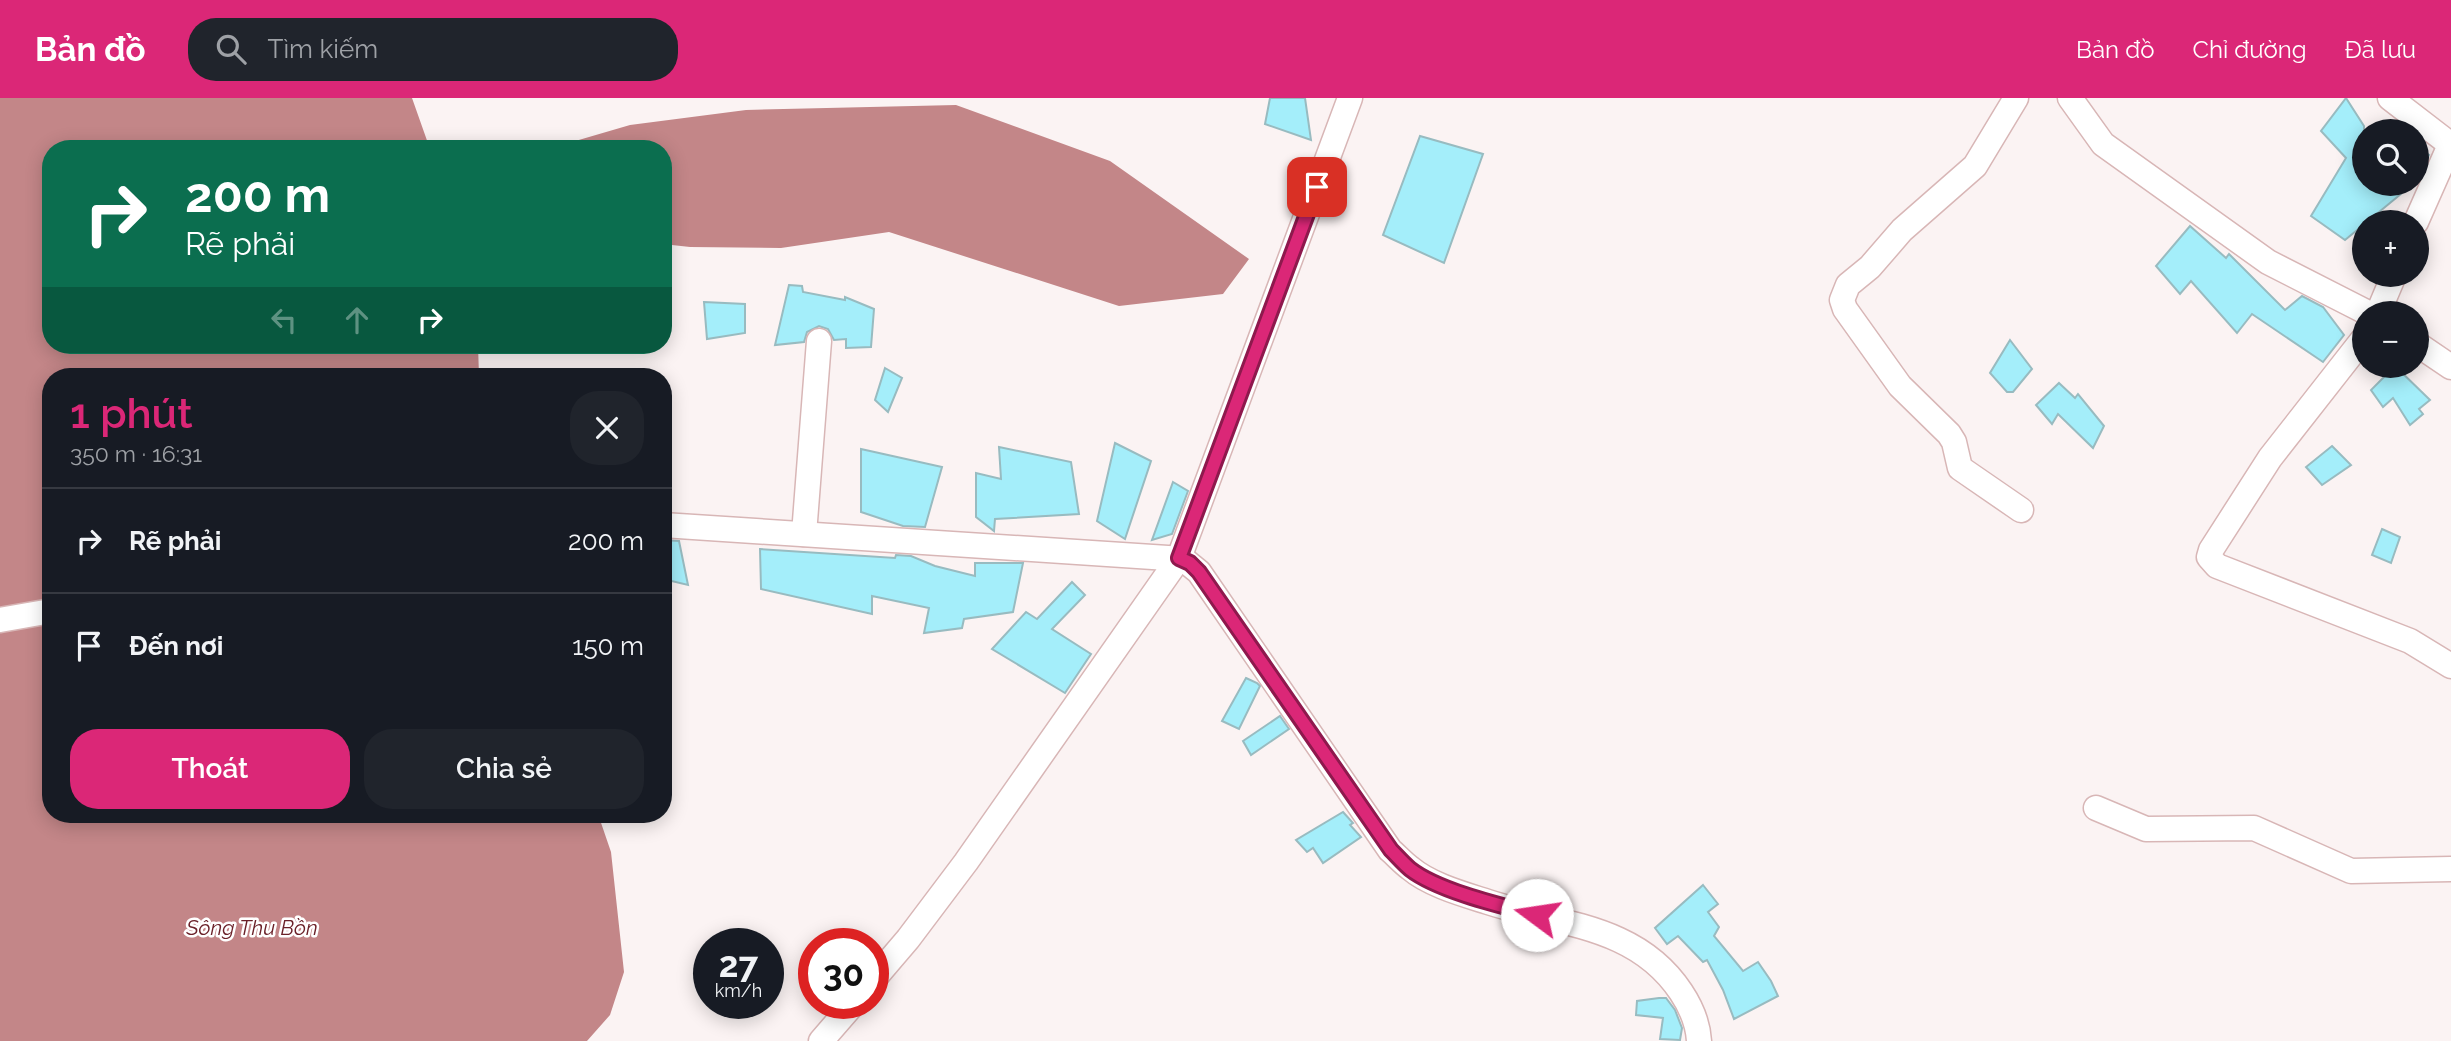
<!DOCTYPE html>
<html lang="vi">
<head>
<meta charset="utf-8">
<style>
  body { margin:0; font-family:Raleway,sans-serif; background:#20242c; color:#f1f3f6; height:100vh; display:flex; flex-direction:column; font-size:26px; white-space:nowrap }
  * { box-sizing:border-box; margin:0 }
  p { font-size:23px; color:#9ea1a6 }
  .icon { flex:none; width:38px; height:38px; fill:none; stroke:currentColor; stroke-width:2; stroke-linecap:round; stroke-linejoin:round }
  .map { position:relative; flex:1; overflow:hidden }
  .details { position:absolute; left:42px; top:270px; width:630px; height:455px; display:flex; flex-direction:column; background:#171b24; border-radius:28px; box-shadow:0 4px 18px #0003 }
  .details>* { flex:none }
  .top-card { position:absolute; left:42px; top:42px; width:630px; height:214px; border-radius:28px; box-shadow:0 4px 18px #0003; background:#0b6e4f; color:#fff; overflow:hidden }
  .controls { position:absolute; left:2352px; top:21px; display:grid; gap:14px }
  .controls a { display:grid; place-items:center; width:77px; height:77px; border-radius:50%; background:#171b24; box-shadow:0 4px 18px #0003; font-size:35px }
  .speed { position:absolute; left:693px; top:830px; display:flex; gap:14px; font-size:35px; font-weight:700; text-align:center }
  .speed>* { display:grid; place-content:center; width:91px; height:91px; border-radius:50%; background:#171b24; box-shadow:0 4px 18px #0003; line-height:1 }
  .speed small { font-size:18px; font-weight:400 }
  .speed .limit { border:10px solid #d22; background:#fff; color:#111 }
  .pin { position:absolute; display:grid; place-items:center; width:60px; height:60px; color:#fff; margin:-30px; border-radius:14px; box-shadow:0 4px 10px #0006 }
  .me { position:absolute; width:77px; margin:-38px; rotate:284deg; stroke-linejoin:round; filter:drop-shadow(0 0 5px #0008) }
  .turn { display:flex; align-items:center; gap:24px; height:147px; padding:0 28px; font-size:32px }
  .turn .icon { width:91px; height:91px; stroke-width:2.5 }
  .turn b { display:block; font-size:49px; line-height:60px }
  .lanes { display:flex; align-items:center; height:66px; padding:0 28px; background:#0003; justify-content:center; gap:35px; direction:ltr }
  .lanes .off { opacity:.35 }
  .round { display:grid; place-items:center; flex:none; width:74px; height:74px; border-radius:28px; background:#20242c }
  .headline { display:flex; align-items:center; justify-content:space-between; height:119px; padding:0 28px }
  h1 { font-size:42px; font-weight:600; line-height:52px; color:#db2777 }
  .primary-button { display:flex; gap:14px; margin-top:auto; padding:14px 28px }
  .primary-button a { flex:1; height:80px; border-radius:28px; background:#db2777; color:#fff; font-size:28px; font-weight:600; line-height:80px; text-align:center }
  .primary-button a+a { background:#20242c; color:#f1f3f6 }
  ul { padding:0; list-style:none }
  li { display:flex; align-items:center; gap:21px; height:105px; padding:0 28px; border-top:2px solid #363941 }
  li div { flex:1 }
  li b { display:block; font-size:26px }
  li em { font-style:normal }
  header { display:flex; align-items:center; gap:42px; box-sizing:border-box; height:98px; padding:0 35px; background:#db2777; color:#fff }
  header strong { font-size:33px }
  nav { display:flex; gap:38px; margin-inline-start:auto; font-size:24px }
  .search { width:490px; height:63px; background:#20242c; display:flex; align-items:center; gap:18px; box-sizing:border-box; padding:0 24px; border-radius:28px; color:#9ea1a6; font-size:26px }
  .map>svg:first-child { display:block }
  .water { fill:#c38688 }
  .building { fill:#a4eefa; stroke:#98bbc0; stroke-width:2 }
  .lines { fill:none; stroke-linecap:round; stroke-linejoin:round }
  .minor-casing { stroke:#d8b6b6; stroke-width:27 }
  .minor { stroke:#fff; stroke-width:24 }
  .route-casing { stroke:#8e194d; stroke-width:18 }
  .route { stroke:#db2777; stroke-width:12 }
  .labels { text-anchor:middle; stroke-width:5; stroke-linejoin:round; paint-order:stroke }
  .water-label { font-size:21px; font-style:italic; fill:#6b2129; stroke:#fff }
</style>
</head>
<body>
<header>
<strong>Bản đồ</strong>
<div class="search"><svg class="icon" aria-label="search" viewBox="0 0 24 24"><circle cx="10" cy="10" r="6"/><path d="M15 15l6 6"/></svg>Tìm kiếm</div>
<nav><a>Bản đồ</a><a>Chỉ đường</a><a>Đã lưu</a></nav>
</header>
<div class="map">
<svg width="2451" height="943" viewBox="0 0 2451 943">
  <rect width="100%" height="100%" fill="#fbf3f3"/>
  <g class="water">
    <path d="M0,0H412L430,51H51V247H478L479,278H51V716H598L611,754L624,874L610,917L587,943H0Z"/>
    <path d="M956,7L1110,63L1249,161L1223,196L1119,208L889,134L781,150L690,149L663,146V51H548L630,27L746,12Z"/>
  </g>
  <g class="building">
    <path d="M1270,0H1305L1311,42L1265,26Z"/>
    <path d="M2346,0L2364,28V86H2413L2345,142L2311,118L2346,60L2321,33Z"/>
    <path d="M1420,38L1483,56L1444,165L1383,137Z"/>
    <path d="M2417,50L2429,57L2417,82Z"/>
    <path d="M2190,128L2226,160L2229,156L2285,212L2302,198L2323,209L2344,237L2323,264L2252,216L2237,235L2191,183L2180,196L2156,168Z"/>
    <path d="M789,187L802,188L803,194L845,202V199L874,211L871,249L846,250V241L834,242L828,231L819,228L807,234L804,244L775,247Z"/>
    <path d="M704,204L745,206V235L707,241Z"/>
    <path d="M2010,242L2032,271L2013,294H2007L1990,275Z"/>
    <path d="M2395,268L2430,302L2419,311L2423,316L2410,327L2393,300L2383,309L2371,292Z"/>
    <path d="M885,270L902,280L888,314L875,302Z"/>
    <path d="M2059,285L2075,300L2078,296L2104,328L2093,350L2058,316L2052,326L2036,307Z"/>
    <path d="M1115,345L1151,363L1125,441L1097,423Z"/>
    <path d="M2332,348L2351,367L2322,387L2306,369Z"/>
    <path d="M999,349L1071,364L1079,416L995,421L994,433L976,419V375L1001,381Z"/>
    <path d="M861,351L942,369L925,429L903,428L861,414Z"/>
    <path d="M1173,384L1188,393L1172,436L1152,442Z"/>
    <path d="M2382,431L2400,439L2391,465L2372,457Z"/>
    <path d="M663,442L679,443L688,487L663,481Z"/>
    <path d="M760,451L895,460L896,457L911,458L935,468L975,478V465H1023L1013,514L964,521L962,530L924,535L929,510L872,498V516L761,491Z"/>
    <path d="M1072,484L1085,497L1052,531L1091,556L1065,595L992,551L1026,514L1037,521Z"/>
    <path d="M1246,580L1257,585L1260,588L1239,631L1222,623Z"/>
    <path d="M1280,618L1289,631L1251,657L1243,643Z"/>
    <path d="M1343,714L1353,725L1350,727L1361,739L1323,765L1313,750L1307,754L1296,742Z"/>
    <path d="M1703,787L1718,806L1708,814L1719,829L1714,838L1743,873L1758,864L1771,883L1778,898L1734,921L1723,892L1707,862L1703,864L1678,838L1667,846L1655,830Z"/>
    <path d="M1659,900H1666L1675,912L1682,930L1680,942L1660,941L1663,920L1636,917L1637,903Z"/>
  </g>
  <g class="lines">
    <g class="minor-casing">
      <g id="minor">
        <path d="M2016,0L1975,68L1902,132L1870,169L1848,187L1842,202L1845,211L1900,288L1949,336L1954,344L1960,370L2021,412"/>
        <path d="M2070,0L2103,46L2268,164L2368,215"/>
        <path d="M2390,0L2451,47"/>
        <path d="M2416,124L2450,47"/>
        <path d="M2378,215L2394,177"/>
        <path d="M2364,240L2270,360L2211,452L2209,459L2217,468L2410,543L2451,568"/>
        <path d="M2417,246L2451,269"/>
        <path d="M663,427L1183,461L1199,474L1390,752C1397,758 1403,765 1410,770C1430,787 1463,796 1488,804C1558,827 1636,826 1681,894C1691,909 1698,925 1699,943"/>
        <path d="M804,436L819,243"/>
        <path d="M0,522L51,513"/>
        <path d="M2096,710L2146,731L2254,730L2351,773L2451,771"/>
        <path d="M873,882L908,841L966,764L1179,460L1350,0"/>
        <path d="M821,943L854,905"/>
      </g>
    </g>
    <use href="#minor" class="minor"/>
  </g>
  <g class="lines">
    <g class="route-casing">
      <path id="route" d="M1317,89L1179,460L1190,465L1199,474L1391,752C1397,758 1403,765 1410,771C1438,793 1502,808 1537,817"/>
    </g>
    <use href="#route" class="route"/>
  </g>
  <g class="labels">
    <g class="water-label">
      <text x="252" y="837">Sông Thu Bồn</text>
    </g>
  </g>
</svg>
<div class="controls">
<a><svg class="icon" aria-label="search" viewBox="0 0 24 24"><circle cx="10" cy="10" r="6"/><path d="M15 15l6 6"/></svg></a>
<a>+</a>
<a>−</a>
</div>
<div class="speed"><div>27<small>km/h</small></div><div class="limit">30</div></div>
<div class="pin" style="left:1317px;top:89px;background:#d93025"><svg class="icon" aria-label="arrive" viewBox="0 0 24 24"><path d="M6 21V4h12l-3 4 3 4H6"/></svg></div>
<svg class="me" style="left:1537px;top:817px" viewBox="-20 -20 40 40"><circle r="19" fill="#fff"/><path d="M0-13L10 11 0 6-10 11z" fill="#db2777"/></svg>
<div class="top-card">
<div class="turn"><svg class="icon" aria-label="right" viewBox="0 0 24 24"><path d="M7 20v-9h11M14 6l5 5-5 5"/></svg><div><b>200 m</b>Rẽ phải</div></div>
<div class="lanes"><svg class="icon off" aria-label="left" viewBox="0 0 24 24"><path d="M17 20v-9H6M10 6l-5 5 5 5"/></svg><svg class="icon off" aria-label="ahead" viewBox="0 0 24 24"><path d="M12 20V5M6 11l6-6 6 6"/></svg><svg class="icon" aria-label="right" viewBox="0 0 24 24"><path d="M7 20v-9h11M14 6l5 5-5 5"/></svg></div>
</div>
<section class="details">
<div class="headline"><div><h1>1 phút</h1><p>350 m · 16:31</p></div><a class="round"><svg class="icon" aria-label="close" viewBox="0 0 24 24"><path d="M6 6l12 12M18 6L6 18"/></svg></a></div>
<ul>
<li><svg class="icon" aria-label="right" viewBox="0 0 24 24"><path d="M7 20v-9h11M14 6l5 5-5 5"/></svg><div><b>Rẽ phải</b></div><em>200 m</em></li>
<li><svg class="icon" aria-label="arrive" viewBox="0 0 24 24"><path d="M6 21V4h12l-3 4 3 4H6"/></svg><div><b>Đến nơi</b></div><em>150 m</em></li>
</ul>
<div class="primary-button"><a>Thoát</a><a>Chia sẻ</a></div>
</section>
</div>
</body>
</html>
